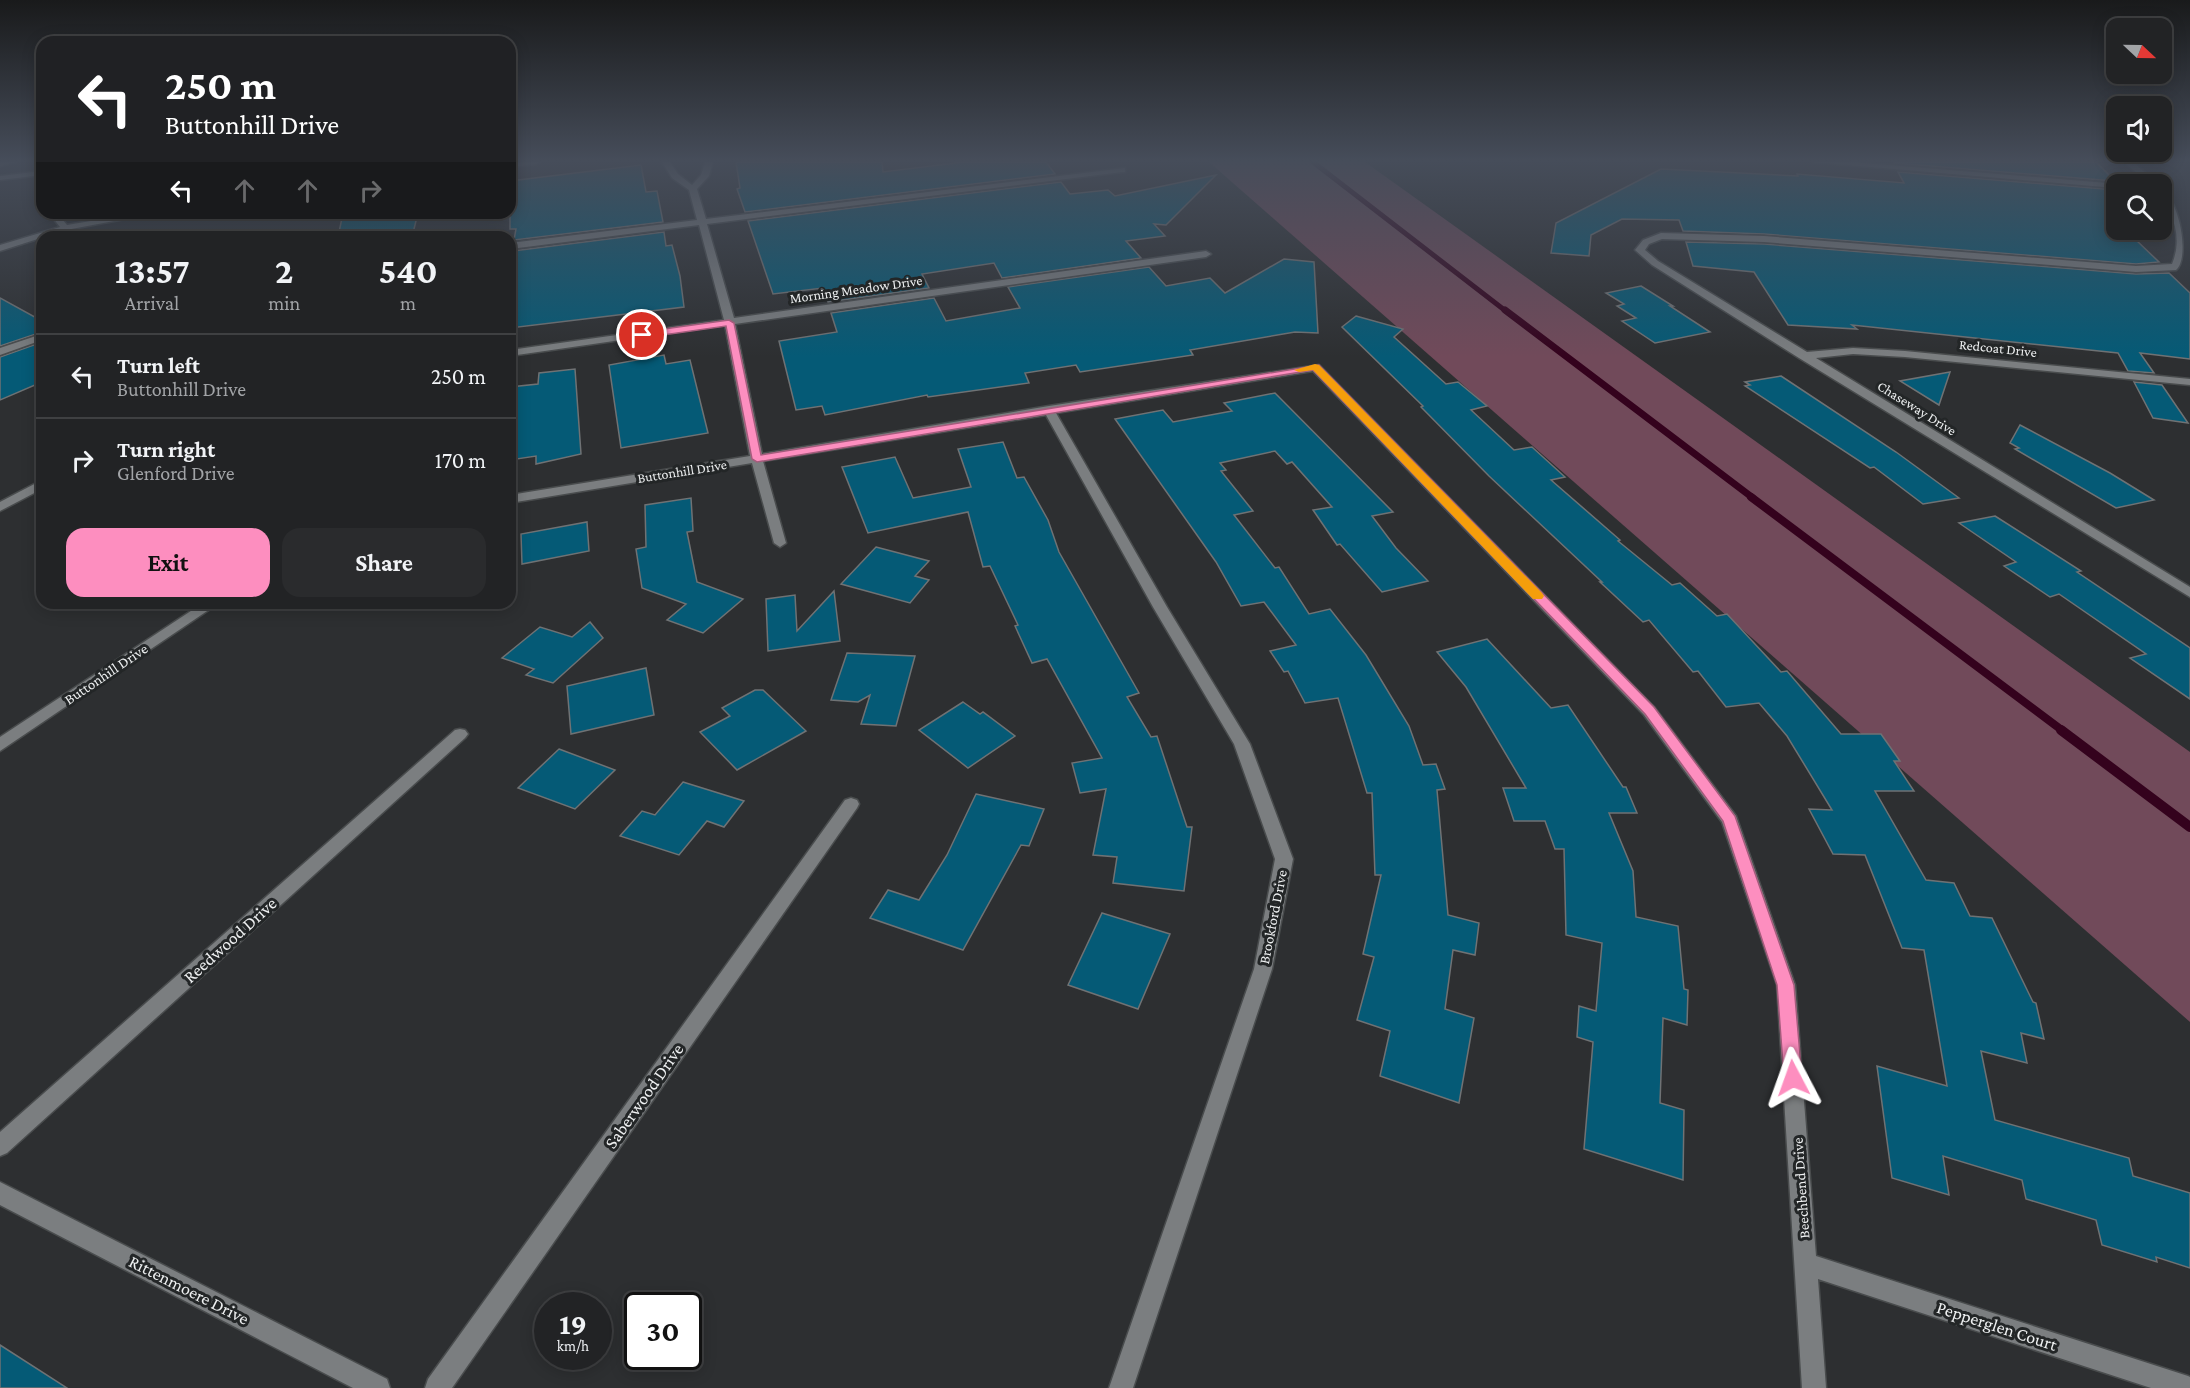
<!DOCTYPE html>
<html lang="en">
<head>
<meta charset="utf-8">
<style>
  body { margin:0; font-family:"Crimson Pro",serif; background:#2a2b2d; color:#f1f3f6; height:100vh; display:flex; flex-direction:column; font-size:22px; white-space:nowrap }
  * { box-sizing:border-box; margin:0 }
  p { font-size:20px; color:#a2a4a7 }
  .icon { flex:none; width:33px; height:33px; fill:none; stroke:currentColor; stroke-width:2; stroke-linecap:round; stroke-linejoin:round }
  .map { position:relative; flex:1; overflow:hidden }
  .side { position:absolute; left:36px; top:231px; width:480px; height:378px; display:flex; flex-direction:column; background:#222325; border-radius:18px; box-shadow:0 3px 15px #0003,0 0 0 2px #3f4042 }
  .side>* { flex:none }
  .banner { position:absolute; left:36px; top:36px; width:480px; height:183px; border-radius:18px; box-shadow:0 3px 15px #0003,0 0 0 2px #3f4042; background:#202124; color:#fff; overflow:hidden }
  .needle { width:39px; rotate:112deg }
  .buttons { position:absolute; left:2106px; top:18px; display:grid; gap:12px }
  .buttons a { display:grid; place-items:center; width:66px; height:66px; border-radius:12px; background:#222325; box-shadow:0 3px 15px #0003,0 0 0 2px #3f4042; font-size:30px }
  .speed { position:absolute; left:534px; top:1292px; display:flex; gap:12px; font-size:30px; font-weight:700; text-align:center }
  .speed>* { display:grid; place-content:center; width:78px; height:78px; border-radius:50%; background:#222325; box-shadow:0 3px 15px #0003,0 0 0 2px #3f4042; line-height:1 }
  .speed small { font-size:15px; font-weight:400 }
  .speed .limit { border:3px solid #111; border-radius:9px; background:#fff; color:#111 }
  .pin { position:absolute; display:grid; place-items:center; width:51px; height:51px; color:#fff; margin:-26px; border:3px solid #fff; border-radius:50%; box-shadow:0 2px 6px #0007 }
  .me { position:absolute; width:66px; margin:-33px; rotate:356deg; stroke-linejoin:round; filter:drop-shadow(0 0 4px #0008) }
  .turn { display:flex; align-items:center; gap:21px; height:126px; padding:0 30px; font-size:27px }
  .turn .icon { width:78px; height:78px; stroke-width:2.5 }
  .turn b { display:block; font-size:42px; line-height:51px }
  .lanes { display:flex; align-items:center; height:57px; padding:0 30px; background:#0003; justify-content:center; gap:30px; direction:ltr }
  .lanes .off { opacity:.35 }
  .eta { display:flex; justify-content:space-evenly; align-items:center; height:102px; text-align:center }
  .eta b { font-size:36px; font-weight:700; line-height:42px }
  .button { display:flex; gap:12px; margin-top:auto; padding:12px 30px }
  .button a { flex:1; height:69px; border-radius:18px; background:#fd8ebf; color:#111; font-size:24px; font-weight:700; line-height:69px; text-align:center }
  .button a+a { background:#2a2b2d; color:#f1f3f6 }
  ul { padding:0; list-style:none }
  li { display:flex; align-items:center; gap:18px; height:84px; padding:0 30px; border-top:2px solid #3f4042 }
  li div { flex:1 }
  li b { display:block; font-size:22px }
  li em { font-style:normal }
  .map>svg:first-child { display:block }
  .green { fill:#714a5a }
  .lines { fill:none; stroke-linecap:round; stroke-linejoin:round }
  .stream-far3 { stroke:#34021d; stroke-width:5 }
  .stream-far2 { stroke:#34021d; stroke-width:7 }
  .stream-far1 { stroke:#34021d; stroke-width:8 }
  .stream { stroke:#34021d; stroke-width:10 }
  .building { fill:#055a76; stroke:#6f7274; stroke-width:1.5 }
  .minor-casing { stroke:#494c4d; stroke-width:3 }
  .tertiary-casing { stroke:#494c4d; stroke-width:3 }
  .minor { fill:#7b7e80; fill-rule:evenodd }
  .tertiary { fill:#7b7e80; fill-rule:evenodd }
  .route { fill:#fd8ebf; stroke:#a45c7c; stroke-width:1.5 }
  .slow { fill:#f59e0b }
  .labels { text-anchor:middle; stroke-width:6; stroke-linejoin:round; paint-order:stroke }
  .far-street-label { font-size:14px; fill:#eef0f1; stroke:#232627 }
  .street-label { font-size:15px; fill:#eef0f1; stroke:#232627 }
  .near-street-label { font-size:18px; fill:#eef0f1; stroke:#232627 }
</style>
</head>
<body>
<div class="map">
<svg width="2190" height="1388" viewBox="0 0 2190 1388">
  <rect width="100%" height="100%" fill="#2d2f31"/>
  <path class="green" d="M1209,162H1365L2190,752V1022Z"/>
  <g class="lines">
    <path class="stream-far3" d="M1313,162L1507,312"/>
    <path class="stream-far2" d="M1505,310L1753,498"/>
    <path class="stream-far1" d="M1751,497L2063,731"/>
    <path class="stream" d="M2061,730L2190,827"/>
  </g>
  <g class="building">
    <path d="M736,162H882L883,172L964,162H1046L1055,174L745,212L737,189L740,188Z"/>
    <path d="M1894,162H2096L2115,181L1894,163Z"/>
    <path d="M641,165L646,192L657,191L663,222L514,240L516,229H510V181Z"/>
    <path d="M1661,169L1798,176L1797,174L1904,183L1898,172L2116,190V238L2136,240L2159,262L2136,264L1764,234L1683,231L1679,220L1622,219L1591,235L1589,256L1551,253L1556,223Z"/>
    <path d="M1216,175L1166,225L1154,224L1165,236L1126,241L1141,258L1002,278L994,263L922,274L929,288L828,302L823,288L773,294L748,221L1061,182L1070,194L1108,190L1115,196Z"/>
    <path d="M343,213H418L412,237H338Z"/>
    <path d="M664,232L666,246L672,245L680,276L684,307L510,328V288L513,251Z"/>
    <path d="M1686,242L1764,244L2136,274L2169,273L2190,293V359L2140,353L2154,373L2128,371L2118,353L1852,325L1857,329L1788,325L1754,272L1693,266Z"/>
    <path d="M1284,259L1314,262L1318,333L1295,332L1190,350L1193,355L1080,372L1076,365L1025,373L1029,383L928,397L927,395L825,415L822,406L796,410L779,341L837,332L831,313L934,298L946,321L1020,308L1008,287L1149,267L1166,286L1210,278L1225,293Z"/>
    <path d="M1641,286L1673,306H1670L1710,332L1655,343L1622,321L1636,318L1617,306L1624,304L1606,293Z"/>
    <path d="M0,298L42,321V332L0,346Z"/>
    <path d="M1356,316L1403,329L1394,337L1446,384L1458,382L1487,406L1471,410L1514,450L1532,447L1565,477L1551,480L1620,540L1618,541L1672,585L1680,583L1717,616L1727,614L1781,672L1787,671L1841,734H1881L1900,761H1894L1914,791H1875L1926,880L1954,883L1970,916L1992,918L2033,1002L2036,1003L2044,1039L2021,1033L2027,1063L1981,1051L1995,1120L2129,1158L2133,1176L2190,1193V1268L2156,1257L2157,1262L2102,1245L2096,1220L2026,1199L2022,1180L1943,1156L1949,1195L1892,1178L1877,1066L1947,1086L1924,950L1902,948L1865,855L1833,854L1809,809L1832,810L1787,736L1759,703L1726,707L1698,671L1693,672L1649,620L1643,622L1600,582H1602L1489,476L1421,407L1423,406L1342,327Z"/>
    <path d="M42,342V382L0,400V357Z"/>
    <path d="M664,355L666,364L690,360L708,433L621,448L609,365Z"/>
    <path d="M575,369L581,454L536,464V456L510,460V387L538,384L539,373Z"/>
    <path d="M1950,372L1939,405L1900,381Z"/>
    <path d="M1781,376L1896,452L1959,498L1923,504L1874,467L1870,468L1745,386L1750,385L1745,382Z"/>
    <path d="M2134,382L2162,385L2188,423L2153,418Z"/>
    <path d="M1275,393L1393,512L1372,516L1396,548L1428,581L1382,592L1340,544L1337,545L1313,510L1332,507L1292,462L1287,464L1275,451L1220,463L1226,470L1221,471L1253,511L1234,515L1275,568L1279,567L1309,614L1330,609L1366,655L1409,726L1423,765L1436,764L1445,789L1437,790L1448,915L1479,923L1475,955L1453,950L1445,1009L1474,1018L1459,1103L1380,1076L1390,1031L1357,1020L1374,957L1363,954L1381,875H1375L1372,793H1367L1338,698L1305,703L1288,671L1284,672L1270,651L1296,645L1264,602L1241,606L1216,562L1115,419L1163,410L1173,422L1232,411L1224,403Z"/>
    <path d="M2020,425L2110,473L2154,500L2116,508L2015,449L2019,448L2010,443Z"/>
    <path d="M1003,442L1017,478L1024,477L1048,520L1059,552L1139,693L1127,697L1151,737L1157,736L1187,827H1192L1184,891L1113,883L1117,857L1093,855L1106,789L1080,793L1072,763L1102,758L1047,659L1032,663L1015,626L1018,625L990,566L983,567L968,512L868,533L842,467L895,457L913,498L971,487L958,449Z"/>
    <path d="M691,498L693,531L687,532L697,582L743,599L703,633L667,620L686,604L642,588L636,549L646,547L645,505Z"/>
    <path d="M1995,516L2081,571L2077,572L2190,648V699L2130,658L2146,654L2059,594L2050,597L2004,566L2016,562L1959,523Z"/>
    <path d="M587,522L589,551L522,564L521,534Z"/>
    <path d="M876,547L929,561L915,576L929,580L910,603L841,584Z"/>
    <path d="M834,591L840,641L768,651L766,599L795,595L797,631Z"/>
    <path d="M590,622L603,638L553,683L526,675L534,669L502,658L540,627L572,637Z"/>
    <path d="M1487,639L1551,708L1568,705L1623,787H1626L1637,813H1609L1633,871L1636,917L1678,926L1684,989L1688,990L1687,1025L1663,1018L1660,1103L1684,1110L1683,1180L1584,1149L1593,1042L1577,1037L1579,1006L1596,1011L1602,943L1566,935L1564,849H1555L1545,821H1514L1503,788H1526L1466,687L1437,652Z"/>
    <path d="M847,653L915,656L896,726L861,724L870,695L858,702L831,700Z"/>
    <path d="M646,668L654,715L571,734L567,686Z"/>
    <path d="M755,690H763L806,731L737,770L700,732L730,716L722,708Z"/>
    <path d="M963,702L980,714L983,712L1015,736L968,768L919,730Z"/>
    <path d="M559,749L615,770L575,809L518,788Z"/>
    <path d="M683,782L744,801L724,827L707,821L679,855L620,836L642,811L655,815Z"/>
    <path d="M976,794L1044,809L1029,846L1021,845L963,950L870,918L888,890L919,900L947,855Z"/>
    <path d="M1102,913L1170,934L1138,1009L1068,985Z"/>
    <path d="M0,1345L67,1388H0Z"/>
  </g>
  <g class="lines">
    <g class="minor-casing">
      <g id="minor">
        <path d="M540,162L536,164L510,167V163Z"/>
        <path d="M662,162H670L678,174L692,185L701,175L705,162H713L709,176L697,189L706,219L1125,168V172H1122L707,224L734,318L1206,251L1211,254L1206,257L735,324L762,454L1049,406L1319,365L1654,707L1736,816L1795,985L1816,1256L2188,1376L2190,1377V1388H2151L1818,1279L1826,1388H1802L1777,985L1722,822L1644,715L1313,371L1056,413L1167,607L1250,744L1293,859L1272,969L1133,1388H1109L1254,969L1275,859L1234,744L1153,607L1046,415L763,461L786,543L780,547L774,543L752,463L510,503V495L750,456L725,325L510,356V350L724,320L699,225L510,249V243L697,220L689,190L672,178Z"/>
        <path d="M1813,162H1852L2119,184H2116V188Z"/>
        <path d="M2124,162H2133L2158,184H2150Z"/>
        <path d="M2162,191C2180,200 2190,259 2176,270L2136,272L1764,242L1662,239L1649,244L1645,250L1658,261L1807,352L1853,348L1905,351L2190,379V385L1905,357L1853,354L1816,358L2190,587V597L1799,358L1652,265L1635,250L1643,240L1661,233L1764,236L2136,266L2172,264C2179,247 2178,230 2170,212C2166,204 2161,199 2162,191Z"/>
        <path d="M49,213H57L67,225L138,213H157L66,230L0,251V245L60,227Z"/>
        <path d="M42,334V340L0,355V348Z"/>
        <path d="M42,480V489L0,511V502Z"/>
        <path d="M203,603H219L0,751V737Z"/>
        <path d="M460,729L465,730L468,734L465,738L7,1153L0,1156V1132L455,730Z"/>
        <path d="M851,798L857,800L859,804L857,808L452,1388H425L428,1379L845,800Z"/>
        <path d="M0,1182L387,1379L390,1388H353L0,1205Z"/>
      </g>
    </g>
    <g class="tertiary-casing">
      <g id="tertiary">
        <path d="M0,162H16L0,166Z"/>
        <path d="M42,171V175L0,180V176Z"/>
      </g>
    </g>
    <use href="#minor" class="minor"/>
    <use href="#tertiary" class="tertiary"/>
  </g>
  <linearGradient id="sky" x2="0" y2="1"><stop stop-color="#191a1b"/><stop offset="0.45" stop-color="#464d5a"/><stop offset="1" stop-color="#464d5a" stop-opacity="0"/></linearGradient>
  <rect width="2190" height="357" fill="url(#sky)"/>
  <path class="route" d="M729,320L734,323L761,455L1319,365L1654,707L1735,816L1794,985L1802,1078L1799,1084L1793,1086L1786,1084L1784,1078L1777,985L1723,821L1645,714L1313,370L757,462L752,459L726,326L642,338L637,335L642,332Z"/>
  <path class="slow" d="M1315,364L1319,365L1542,593L1544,596L1542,599H1533L1313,370L1299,372L1294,370Z"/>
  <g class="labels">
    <g class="far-street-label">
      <text transform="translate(856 289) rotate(-8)" y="5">Morning Meadow Drive</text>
      <text transform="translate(1998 348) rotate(6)" y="5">Redcoat Drive</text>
      <text transform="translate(1917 408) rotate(32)" y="5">Chaseway Drive</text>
      <text transform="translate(682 471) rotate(-9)" y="5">Buttonhill Drive</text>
    </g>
    <g class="street-label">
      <text transform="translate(106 674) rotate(-34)" y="5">Buttonhill Drive</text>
      <text transform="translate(1273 917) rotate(-79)" y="5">Brookford Drive</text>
      <text transform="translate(1801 1188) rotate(-94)" y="5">Beechbend Drive</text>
    </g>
    <g class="near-street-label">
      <text transform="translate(230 940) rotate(-42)" y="6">Reedwood Drive</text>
      <text transform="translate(644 1096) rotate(-55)" y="6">Saberwood Drive</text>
      <text transform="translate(189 1290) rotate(27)" y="6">Rittenmoere Drive</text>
      <text transform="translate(1997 1326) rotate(18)" y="6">Pepperglen Court</text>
    </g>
  </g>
</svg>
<div class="buttons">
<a><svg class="needle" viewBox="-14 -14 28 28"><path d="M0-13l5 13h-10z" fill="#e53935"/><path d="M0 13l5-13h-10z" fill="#a2a4a7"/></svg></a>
<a><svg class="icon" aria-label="sound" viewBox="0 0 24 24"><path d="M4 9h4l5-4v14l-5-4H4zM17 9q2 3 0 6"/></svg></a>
<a><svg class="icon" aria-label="search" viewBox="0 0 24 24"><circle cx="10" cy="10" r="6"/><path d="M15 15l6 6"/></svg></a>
</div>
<div class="speed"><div>19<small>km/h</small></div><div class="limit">30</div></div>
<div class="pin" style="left:642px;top:335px;background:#d93025"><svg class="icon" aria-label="arrive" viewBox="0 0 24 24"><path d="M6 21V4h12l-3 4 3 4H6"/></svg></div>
<svg class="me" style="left:1793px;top:1078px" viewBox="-20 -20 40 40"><path d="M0-17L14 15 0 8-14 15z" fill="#fd8ebf" stroke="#fff" stroke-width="4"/></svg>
<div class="banner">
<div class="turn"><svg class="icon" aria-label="left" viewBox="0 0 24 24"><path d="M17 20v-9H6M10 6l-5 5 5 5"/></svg><div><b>250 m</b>Buttonhill Drive</div></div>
<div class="lanes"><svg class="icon" aria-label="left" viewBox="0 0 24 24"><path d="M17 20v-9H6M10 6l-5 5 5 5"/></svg><svg class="icon off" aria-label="ahead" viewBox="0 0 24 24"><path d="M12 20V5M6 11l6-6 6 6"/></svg><svg class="icon off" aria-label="ahead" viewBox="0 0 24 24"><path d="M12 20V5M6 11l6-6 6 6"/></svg><svg class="icon off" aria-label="right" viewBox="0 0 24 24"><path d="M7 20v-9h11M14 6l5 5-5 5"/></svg></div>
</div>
<section class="side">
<div class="eta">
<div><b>13:57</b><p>Arrival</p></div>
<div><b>2</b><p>min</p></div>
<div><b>540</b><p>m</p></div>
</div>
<ul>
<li><svg class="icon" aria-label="left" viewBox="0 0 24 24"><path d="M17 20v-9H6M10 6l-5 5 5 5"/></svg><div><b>Turn left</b><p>Buttonhill Drive</p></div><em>250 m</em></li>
<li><svg class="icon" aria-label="right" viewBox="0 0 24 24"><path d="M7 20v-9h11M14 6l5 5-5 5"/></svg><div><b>Turn right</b><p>Glenford Drive</p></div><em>170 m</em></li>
</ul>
<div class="button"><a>Exit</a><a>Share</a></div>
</section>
</div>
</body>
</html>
